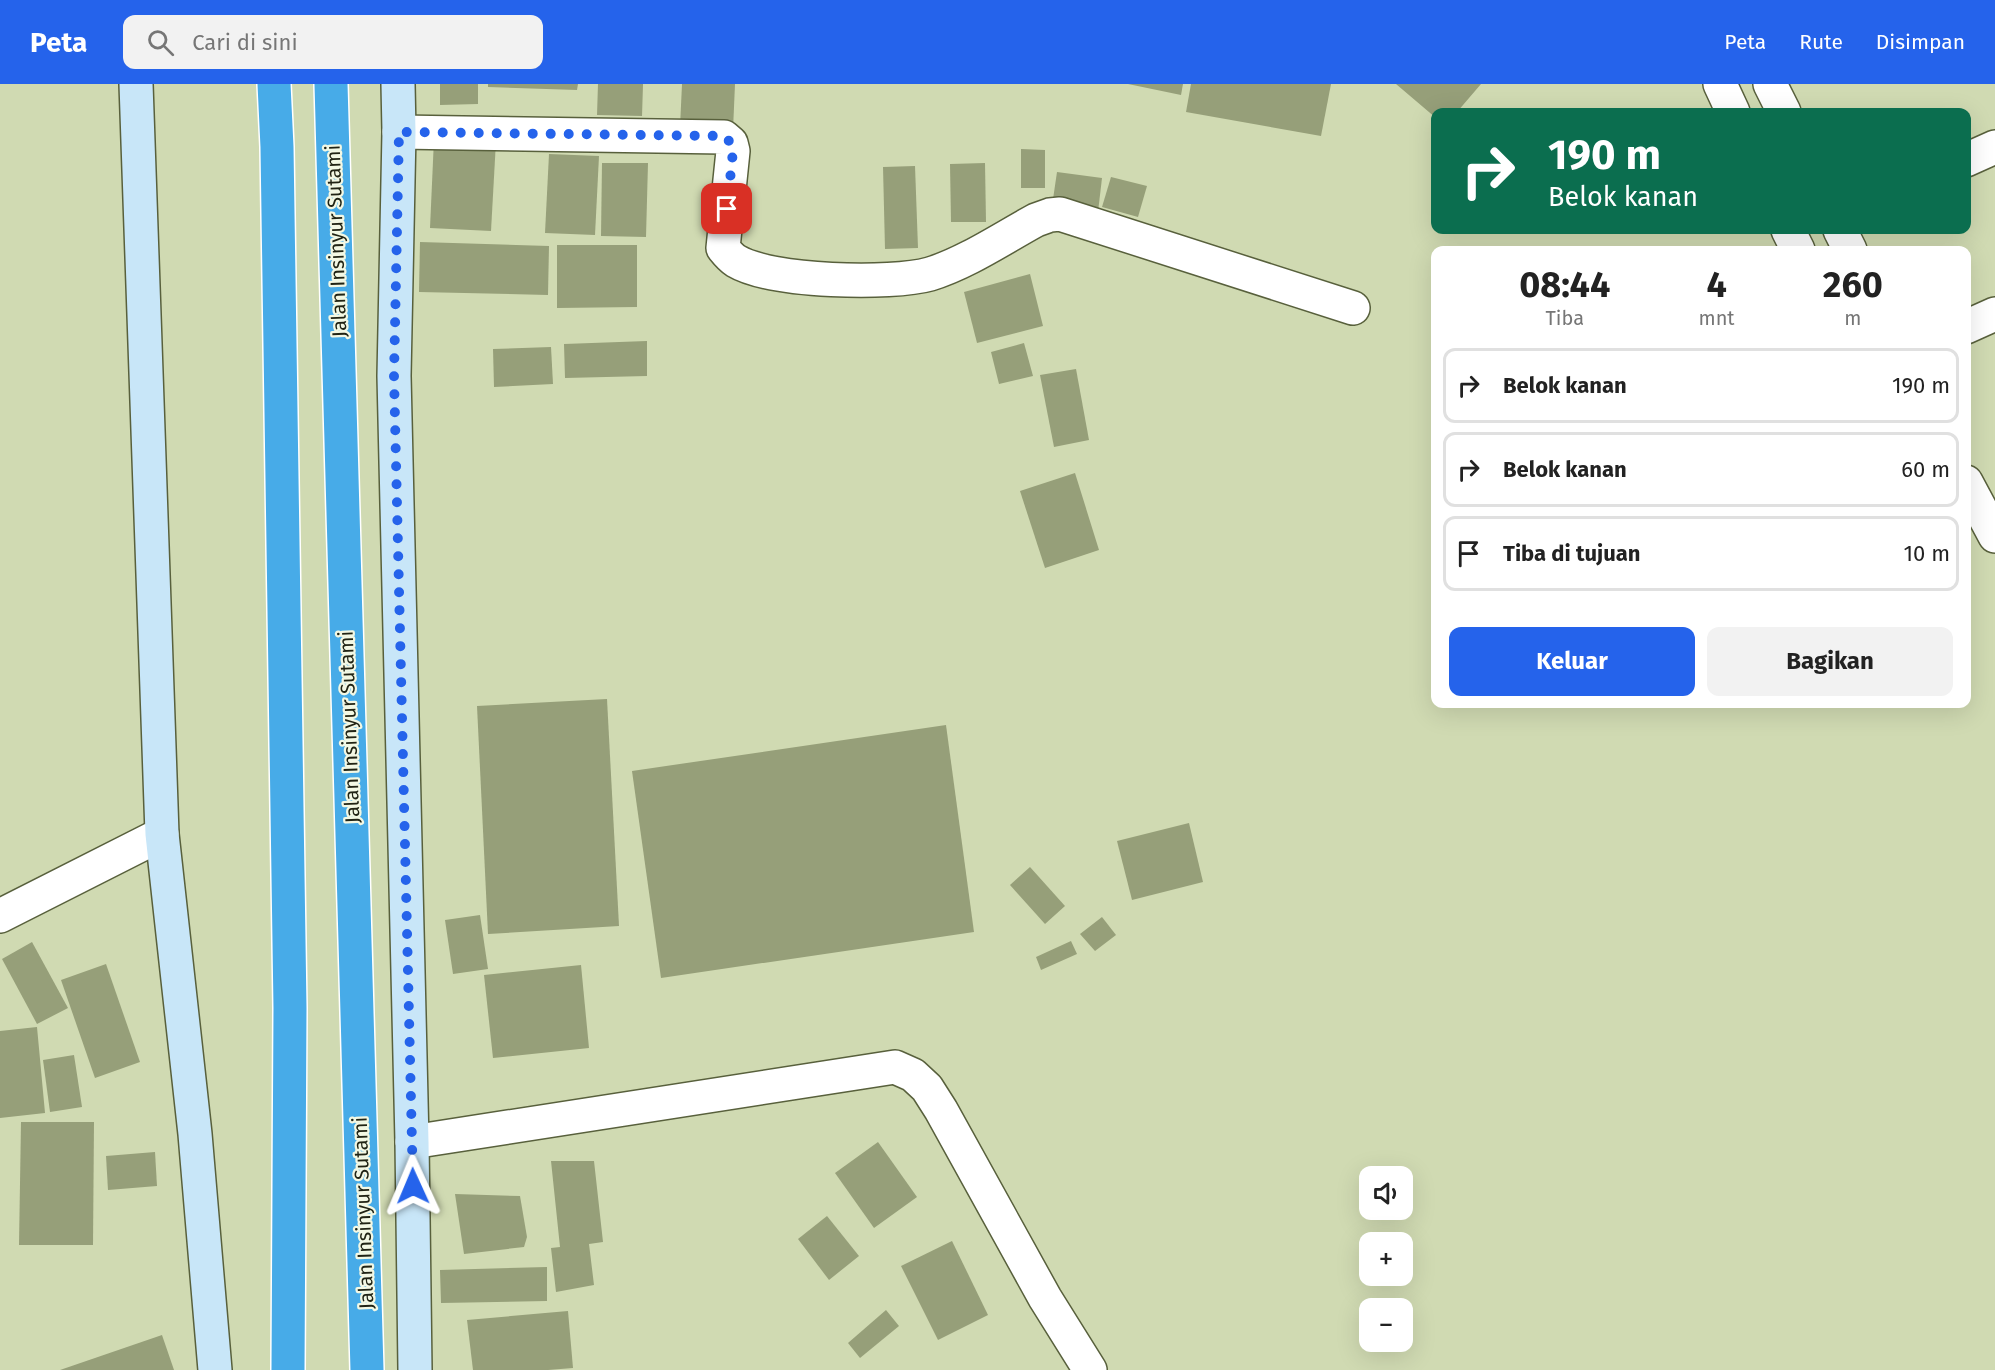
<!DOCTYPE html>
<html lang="id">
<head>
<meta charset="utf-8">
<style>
  body { margin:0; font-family:"Fira Sans",sans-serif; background:#f2f2f2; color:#222; height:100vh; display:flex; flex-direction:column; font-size:22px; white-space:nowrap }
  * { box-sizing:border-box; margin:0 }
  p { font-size:20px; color:#767676 }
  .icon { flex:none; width:33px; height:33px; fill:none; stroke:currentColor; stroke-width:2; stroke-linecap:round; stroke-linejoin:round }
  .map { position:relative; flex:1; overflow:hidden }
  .details { position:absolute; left:1431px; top:162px; width:540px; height:462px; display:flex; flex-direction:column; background:#fff; border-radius:12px; box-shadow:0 6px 24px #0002 }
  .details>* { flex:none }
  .top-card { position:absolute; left:1431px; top:24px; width:540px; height:126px; border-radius:12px; box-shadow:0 6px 24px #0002; background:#0b6e4f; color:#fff; overflow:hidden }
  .fabs { position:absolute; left:1359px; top:1082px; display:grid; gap:12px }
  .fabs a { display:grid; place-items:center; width:54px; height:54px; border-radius:12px; background:#fff; box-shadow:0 6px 24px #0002; font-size:30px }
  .pin { position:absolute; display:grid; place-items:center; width:51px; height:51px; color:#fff; margin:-26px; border-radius:12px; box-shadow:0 3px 9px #0006 }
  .me { position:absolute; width:66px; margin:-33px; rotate:359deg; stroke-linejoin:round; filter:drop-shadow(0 0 4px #0008) }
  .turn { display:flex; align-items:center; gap:21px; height:126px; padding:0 18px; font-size:27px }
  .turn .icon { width:78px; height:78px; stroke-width:2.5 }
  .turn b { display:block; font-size:42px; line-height:51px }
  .eta { display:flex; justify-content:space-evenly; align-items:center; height:102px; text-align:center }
  .eta b { font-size:36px; font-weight:700; line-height:42px }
  .primary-button { display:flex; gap:12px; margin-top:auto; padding:12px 18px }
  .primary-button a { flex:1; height:69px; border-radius:12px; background:#2563eb; color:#fff; font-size:24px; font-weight:700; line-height:69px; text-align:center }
  .primary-button a+a { background:#f2f2f2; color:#222 }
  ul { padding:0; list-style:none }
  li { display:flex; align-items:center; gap:18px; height:75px; margin:0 12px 9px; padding:0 6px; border:3px solid #e0e0e0; border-radius:12px }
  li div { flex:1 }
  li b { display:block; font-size:22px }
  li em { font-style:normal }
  header { display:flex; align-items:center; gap:36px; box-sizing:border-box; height:84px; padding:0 30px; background:#2563eb; color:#fff }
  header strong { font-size:28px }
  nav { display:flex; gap:33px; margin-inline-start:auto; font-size:21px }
  .search { width:420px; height:54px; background:#f2f2f2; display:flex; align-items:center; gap:15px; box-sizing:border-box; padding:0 21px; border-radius:12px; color:#767676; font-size:22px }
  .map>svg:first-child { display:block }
  .building { fill:#969f79 }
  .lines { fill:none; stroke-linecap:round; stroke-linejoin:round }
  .street-casing { stroke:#58603c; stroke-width:36 }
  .secondary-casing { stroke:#58603c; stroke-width:36 }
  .highway-casing { stroke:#fff; stroke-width:36 }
  .street { stroke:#fff; stroke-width:33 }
  .secondary { stroke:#c8e6f8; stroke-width:33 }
  .highway { stroke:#47abe8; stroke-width:33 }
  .route { stroke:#2563eb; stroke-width:10; stroke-dasharray:0 18 }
  .labels { text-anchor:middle; stroke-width:4.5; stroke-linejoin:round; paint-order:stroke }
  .street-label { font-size:20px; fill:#202314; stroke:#f3f8e4 }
</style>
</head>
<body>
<header>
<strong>Peta</strong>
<div class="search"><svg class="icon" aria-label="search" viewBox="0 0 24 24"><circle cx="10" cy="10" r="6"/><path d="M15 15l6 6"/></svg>Cari di sini</div>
<nav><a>Peta</a><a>Rute</a><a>Disimpan</a></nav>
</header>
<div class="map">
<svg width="1995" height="1286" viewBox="0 0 1995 1286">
  <rect width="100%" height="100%" fill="#d0dab2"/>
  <g class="building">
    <path d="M440,0H478V20L440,21Z"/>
    <path d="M488,0H578L577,6L488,3Z"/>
    <path d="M598,0H643L642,32L597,31Z"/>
    <path d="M682,0H735L733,46L680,43Z"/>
    <path d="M1128,0H1183L1181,11Z"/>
    <path d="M1191,0H1331L1321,52L1186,28Z"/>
    <path d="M1396,0H1481L1457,28H1436V34Z"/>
    <path d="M434,55L496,57L491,147L430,144Z"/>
    <path d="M1021,65L1045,66V104H1021Z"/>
    <path d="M549,70L599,72L595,151L545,149Z"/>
    <path d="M602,79H648L646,153L601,152Z"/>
    <path d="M985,79L986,138H951L950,80Z"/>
    <path d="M915,82L918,164L885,165L883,83Z"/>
    <path d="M1057,88L1102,94L1098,128L1052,122Z"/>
    <path d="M1111,93L1147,102L1138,133L1102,123Z"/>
    <path d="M420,158L549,162L548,211L419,208Z"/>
    <path d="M557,161H637V223L557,224Z"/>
    <path d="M1030,190L1043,242L977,259L964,208Z"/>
    <path d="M647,257V292L565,294L564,260Z"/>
    <path d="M1024,259L1033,292L999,300L991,268Z"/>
    <path d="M551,263L553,300L494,303L493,265Z"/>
    <path d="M1076,285L1089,356L1054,363L1040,291Z"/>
    <path d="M1075,389L1099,466L1045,484L1020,407Z"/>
    <path d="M607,615L619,842L488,850L477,622Z"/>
    <path d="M946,641L974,848L661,894L632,687Z"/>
    <path d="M1189,739L1203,798L1132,816L1117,757Z"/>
    <path d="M1030,783L1065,822L1045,840L1010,801Z"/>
    <path d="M480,831L488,885L453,890L445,836Z"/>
    <path d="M1102,833L1116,851L1095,867L1080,850Z"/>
    <path d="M1071,857L1077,870L1041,886L1036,873Z"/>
    <path d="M32,858L68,924L37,940L2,875Z"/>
    <path d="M106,880L140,978L95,994L61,896Z"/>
    <path d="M581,881L589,964L493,974L484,891Z"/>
    <path d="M37,943L45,1029L0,1034V947Z"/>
    <path d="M74,971L82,1023L50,1028L43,976Z"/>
    <path d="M21,1038H94L93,1161H19Z"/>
    <path d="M878,1058L917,1113L874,1144L835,1089Z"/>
    <path d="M155,1068L157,1102L108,1106L106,1072Z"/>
    <path d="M551,1077H594L603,1158L589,1160L594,1201L556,1208L551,1164L560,1163Z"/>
    <path d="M455,1110L520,1112L527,1153L524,1163L464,1170Z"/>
    <path d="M827,1132L859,1172L829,1196L798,1155Z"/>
    <path d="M952,1157L988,1231L938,1256L901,1182Z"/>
    <path d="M547,1183V1217L441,1219L440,1186Z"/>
    <path d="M886,1226L899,1242L860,1274L848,1259Z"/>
    <path d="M568,1227L573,1284L548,1286H473L467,1236Z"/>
    <path d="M162,1251L174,1286H60Z"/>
  </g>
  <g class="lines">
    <g class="street-casing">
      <g id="street">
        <path d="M1720,0L1733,28"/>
        <path d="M1770,0L1784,28"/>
        <path d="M399,48L724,53L731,59L733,67L723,164C727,169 730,173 736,177C771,198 891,201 930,190C966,179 1003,154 1036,136L1050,131L1060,130L1353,224"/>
        <path d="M1966,76L1995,63"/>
        <path d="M1788,146L1798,166"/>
        <path d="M1840,146L1850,166"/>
        <path d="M1966,243L1995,230"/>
        <path d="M1966,398L1995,452"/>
        <path d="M0,832L162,750"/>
        <path d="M412,1058L895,983L913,991L927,1004L941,1026L1045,1214L1090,1286"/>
      </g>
    </g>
    <g class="secondary-casing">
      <g id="secondary">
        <path d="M136,0L162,750L195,1050L215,1286"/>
        <path d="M398,0L399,48L394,292L412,1058L415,1286"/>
      </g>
    </g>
    <g class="highway-casing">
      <g id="highway">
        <path d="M274,0L277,63L290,924L288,1286"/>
        <path d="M331,0L367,1286"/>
      </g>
    </g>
    <use href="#street" class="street"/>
    <use href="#secondary" class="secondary"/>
    <use href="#highway" class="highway"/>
  </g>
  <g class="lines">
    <path class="route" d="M413,1102L394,292L399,48L724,52L731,59L733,67L727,125"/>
  </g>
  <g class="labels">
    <g class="street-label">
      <text transform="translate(336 157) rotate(-92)" y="7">Jalan Insinyur Sutami</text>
      <text transform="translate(349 643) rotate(-92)" y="7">Jalan Insinyur Sutami</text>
      <text transform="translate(363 1129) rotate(-92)" y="7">Jalan Insinyur Sutami</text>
    </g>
  </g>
</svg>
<div class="fabs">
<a><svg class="icon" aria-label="sound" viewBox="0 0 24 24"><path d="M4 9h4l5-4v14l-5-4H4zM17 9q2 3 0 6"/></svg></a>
<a>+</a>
<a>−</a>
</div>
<div class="pin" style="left:727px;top:125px;background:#d93025"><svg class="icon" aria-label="arrive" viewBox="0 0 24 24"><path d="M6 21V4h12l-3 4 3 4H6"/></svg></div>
<svg class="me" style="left:413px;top:1102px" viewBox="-20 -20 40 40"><path d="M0-17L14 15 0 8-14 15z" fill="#2563eb" stroke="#fff" stroke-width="4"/></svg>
<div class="top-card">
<div class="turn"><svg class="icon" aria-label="right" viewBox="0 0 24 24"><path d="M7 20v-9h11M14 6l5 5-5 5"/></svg><div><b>190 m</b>Belok kanan</div></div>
</div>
<section class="details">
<div class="eta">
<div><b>08:44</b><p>Tiba</p></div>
<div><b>4</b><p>mnt</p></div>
<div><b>260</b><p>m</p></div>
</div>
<ul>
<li><svg class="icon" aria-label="right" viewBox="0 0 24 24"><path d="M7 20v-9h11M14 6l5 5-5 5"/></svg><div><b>Belok kanan</b></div><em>190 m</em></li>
<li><svg class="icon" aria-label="right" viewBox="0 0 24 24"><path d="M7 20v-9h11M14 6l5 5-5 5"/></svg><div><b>Belok kanan</b></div><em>60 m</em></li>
<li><svg class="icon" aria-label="arrive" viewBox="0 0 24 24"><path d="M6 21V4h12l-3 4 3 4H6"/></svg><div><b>Tiba di tujuan</b></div><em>10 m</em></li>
</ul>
<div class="primary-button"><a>Keluar</a><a>Bagikan</a></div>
</section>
</div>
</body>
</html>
